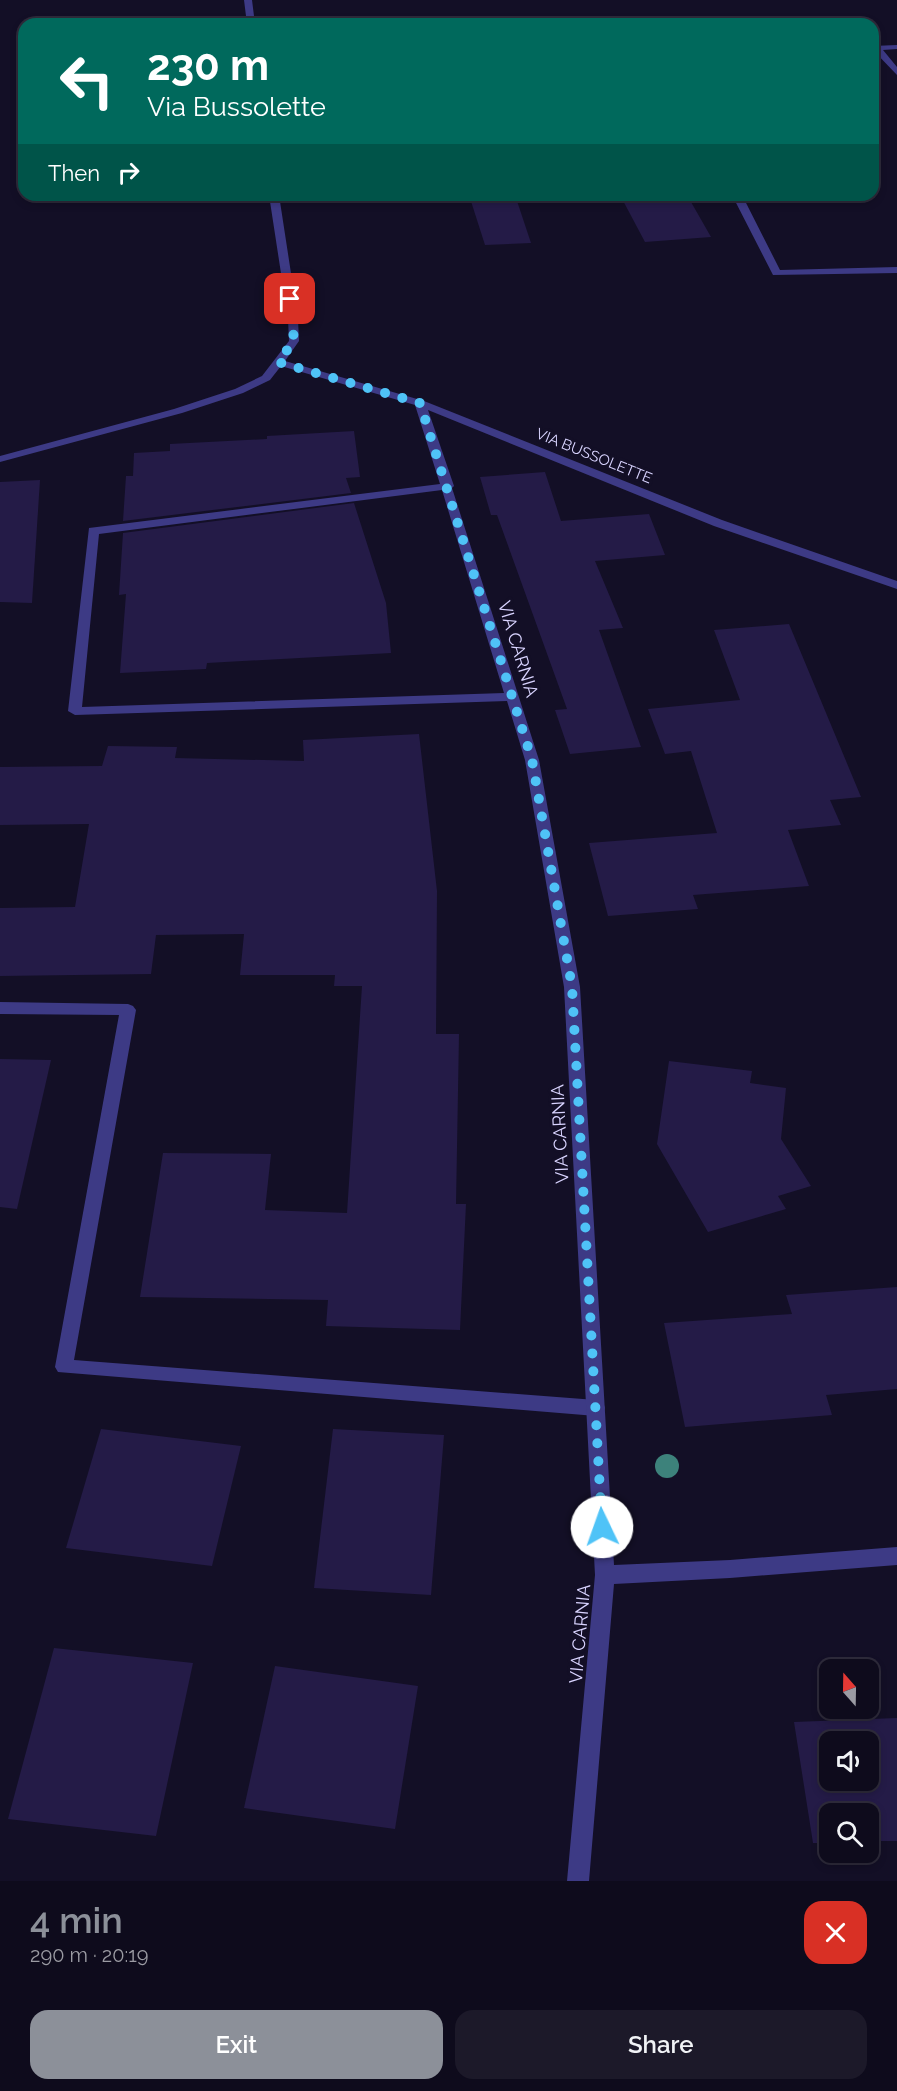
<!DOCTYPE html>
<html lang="en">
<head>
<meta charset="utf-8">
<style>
  body { margin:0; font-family:Raleway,sans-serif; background:#1c1929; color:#f1f3f6; height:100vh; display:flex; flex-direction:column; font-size:22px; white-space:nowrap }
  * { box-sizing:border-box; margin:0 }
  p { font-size:20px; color:#9b9ba3 }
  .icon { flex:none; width:33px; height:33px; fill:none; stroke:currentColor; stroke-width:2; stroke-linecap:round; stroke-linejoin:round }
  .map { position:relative; height:1881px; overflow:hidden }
  .drawer { display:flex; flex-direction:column; background:#0e0b1c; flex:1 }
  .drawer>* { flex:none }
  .banner { position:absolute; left:18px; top:18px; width:861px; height:183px; border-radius:18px; box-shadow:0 3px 9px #0003,0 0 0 2px #2e2b3b; background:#00695c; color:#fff; overflow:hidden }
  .needle { width:39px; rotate:340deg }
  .fabs { position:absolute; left:819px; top:1659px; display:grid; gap:12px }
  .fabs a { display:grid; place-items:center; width:60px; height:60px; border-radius:12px; background:#0e0b1c; box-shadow:0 3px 9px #0003,0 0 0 2px #2e2b3b; font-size:30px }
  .pin { position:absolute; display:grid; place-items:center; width:51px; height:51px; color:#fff; margin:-26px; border-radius:12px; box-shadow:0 3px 9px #0006 }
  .me { position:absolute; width:66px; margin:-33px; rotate:357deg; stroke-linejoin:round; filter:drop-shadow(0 0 4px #0008) }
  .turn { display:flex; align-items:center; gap:21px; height:126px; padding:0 30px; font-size:27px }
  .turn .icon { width:78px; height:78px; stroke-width:2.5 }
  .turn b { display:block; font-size:42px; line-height:51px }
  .then { display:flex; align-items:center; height:57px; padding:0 30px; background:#0003; gap:12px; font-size:22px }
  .round { display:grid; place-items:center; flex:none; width:63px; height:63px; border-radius:18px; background:#1c1929 }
  .headline { display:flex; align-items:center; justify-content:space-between; height:102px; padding:0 30px }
  h1 { font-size:36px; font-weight:600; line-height:45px; color:#8c9099 }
  .action { display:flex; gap:12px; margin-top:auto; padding:12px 30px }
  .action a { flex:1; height:69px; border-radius:18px; background:#8c9099; color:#fff; font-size:24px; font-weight:600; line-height:69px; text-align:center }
  .action a+a { background:#1c1929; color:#f1f3f6 }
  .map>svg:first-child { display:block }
  .building { fill:#241b47; fill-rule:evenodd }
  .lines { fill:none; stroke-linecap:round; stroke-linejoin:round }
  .lane { fill:#3d3a85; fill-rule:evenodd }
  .street { fill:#3d3a85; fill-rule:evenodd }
  .tree { fill:#3d827b }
  .route { stroke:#4fc3f7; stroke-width:10; stroke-dasharray:0 18 }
  .labels { text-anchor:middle; stroke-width:6; stroke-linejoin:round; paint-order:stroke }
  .far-street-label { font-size:15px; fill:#d9d4ff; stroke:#130f26 }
  .street-label { font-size:18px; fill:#d9d4ff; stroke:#130f26 }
</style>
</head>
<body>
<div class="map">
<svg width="897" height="1881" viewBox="0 0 897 1881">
  <rect width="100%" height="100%" fill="#130f26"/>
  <g class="building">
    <path d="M469,195H515L531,243L485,245Z"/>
    <path d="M620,195H687L711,237L645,242Z"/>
    <path d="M354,431L360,477L346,478L351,493L123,521L126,476H133L134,453L170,451V444L267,439V436Z"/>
    <path d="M545,472L561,521L649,514L665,555L595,561L623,628L599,630L641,747L570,754L555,710L567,709L497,515H491L480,477Z"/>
    <path d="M40,480L32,603L0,602V482Z"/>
    <path d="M354,503L386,603L391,653L207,663L206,669L120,673L126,594L119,595L123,533Z"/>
    <path d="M789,624L861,797L830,800L841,825L788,830L809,886L693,895L698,909L608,916L589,843L717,833L691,751L665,754L648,709L740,700L714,630Z"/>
    <path d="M419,734L437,891L436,1034H459L456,1204H466L460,1330L326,1326L328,1300L140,1297L163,1153L271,1154L265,1210L347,1213L362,986H334L335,975H240L244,934L156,935L151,974L0,976V908L75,907L89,824L0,825V767L102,766L108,746L177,747L175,758L304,761L303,740Z"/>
    <path d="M0,1059L51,1060L17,1209L0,1207Z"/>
    <path d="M669,1061L752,1071L750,1083L786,1088L781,1139L811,1186L778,1196L786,1209L708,1232L657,1144Z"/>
    <path d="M897,1287V1389L826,1395L832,1415L685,1427L664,1323L792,1314L786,1295Z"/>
    <path d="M101,1429L241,1446L212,1566L66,1548Z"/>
    <path d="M333,1429L444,1435L431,1595L314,1588Z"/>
    <path d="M54,1648L193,1663L156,1836L8,1819Z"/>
    <path d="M275,1666L418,1686L395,1829L244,1808Z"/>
    <path d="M897,1718V1841H868V1814H830V1843H813L794,1722ZM830,1742H868V1780H830Z"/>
  </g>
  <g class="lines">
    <path class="lane" d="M0,1002L128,1004L133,1006L136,1010L74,1360L596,1400L603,1402L605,1408L603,1414L596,1416L58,1372L55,1367L119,1015L0,1014Z"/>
    <g class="street">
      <path d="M244,0H252L255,24H247Z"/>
      <path d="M897,45V49L883,50L897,67V75L873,50V46Z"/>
      <path d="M269,195H279L298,319L299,341L285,361L424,401L722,520L897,581V589L714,526L428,410L454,486L452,488L539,760L580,987L614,1565L730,1560L897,1547V1565L730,1578L614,1584L589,1881H567L595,1575L564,987L525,760L507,701L75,715L68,711L89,528L440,484L415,405L281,366L270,380L243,393L182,413L0,462V456L174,409L235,389L262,376L289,341L288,319ZM442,490L504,693L82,707L99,534Z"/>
      <path d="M732,195H742L780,270L897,267V273L773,275Z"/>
    </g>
  </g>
  <circle class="tree" cx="667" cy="1466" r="12"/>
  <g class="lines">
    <path class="route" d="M290,299L294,341L278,362L420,403L532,760L572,987L602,1527"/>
  </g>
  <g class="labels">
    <g class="far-street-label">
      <text transform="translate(594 456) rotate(22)" y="5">VIA BUSSOLETTE</text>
    </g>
    <g class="street-label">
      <text transform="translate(518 649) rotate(73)" y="6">VIA CARNIA</text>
      <text transform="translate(560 1134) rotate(-93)" y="6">VIA CARNIA</text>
      <text transform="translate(580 1634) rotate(-85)" y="6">VIA CARNIA</text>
    </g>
  </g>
</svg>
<div class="fabs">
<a><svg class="needle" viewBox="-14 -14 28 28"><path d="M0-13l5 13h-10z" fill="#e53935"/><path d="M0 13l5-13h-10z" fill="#9b9ba3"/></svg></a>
<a><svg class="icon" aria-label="sound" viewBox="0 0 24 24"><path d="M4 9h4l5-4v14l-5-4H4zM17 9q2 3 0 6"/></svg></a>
<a><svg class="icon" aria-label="search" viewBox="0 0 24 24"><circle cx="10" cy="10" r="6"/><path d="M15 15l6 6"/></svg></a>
</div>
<div class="pin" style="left:290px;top:299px;background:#d93025"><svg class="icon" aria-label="arrive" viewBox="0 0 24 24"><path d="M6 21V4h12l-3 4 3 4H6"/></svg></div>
<svg class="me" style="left:602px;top:1527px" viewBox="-20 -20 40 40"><circle r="19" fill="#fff"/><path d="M0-13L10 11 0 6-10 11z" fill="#4fc3f7"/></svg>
<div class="banner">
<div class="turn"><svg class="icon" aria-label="left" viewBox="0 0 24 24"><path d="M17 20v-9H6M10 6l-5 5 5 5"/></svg><div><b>230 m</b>Via Bussolette</div></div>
<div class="then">Then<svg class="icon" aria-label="right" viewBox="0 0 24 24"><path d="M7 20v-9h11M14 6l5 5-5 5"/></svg></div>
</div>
</div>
<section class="drawer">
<div class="headline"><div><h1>4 min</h1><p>290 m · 20:19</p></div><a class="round" style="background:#d93025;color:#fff"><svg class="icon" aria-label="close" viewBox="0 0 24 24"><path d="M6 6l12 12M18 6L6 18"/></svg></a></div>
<div class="action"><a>Exit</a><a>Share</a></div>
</section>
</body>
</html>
